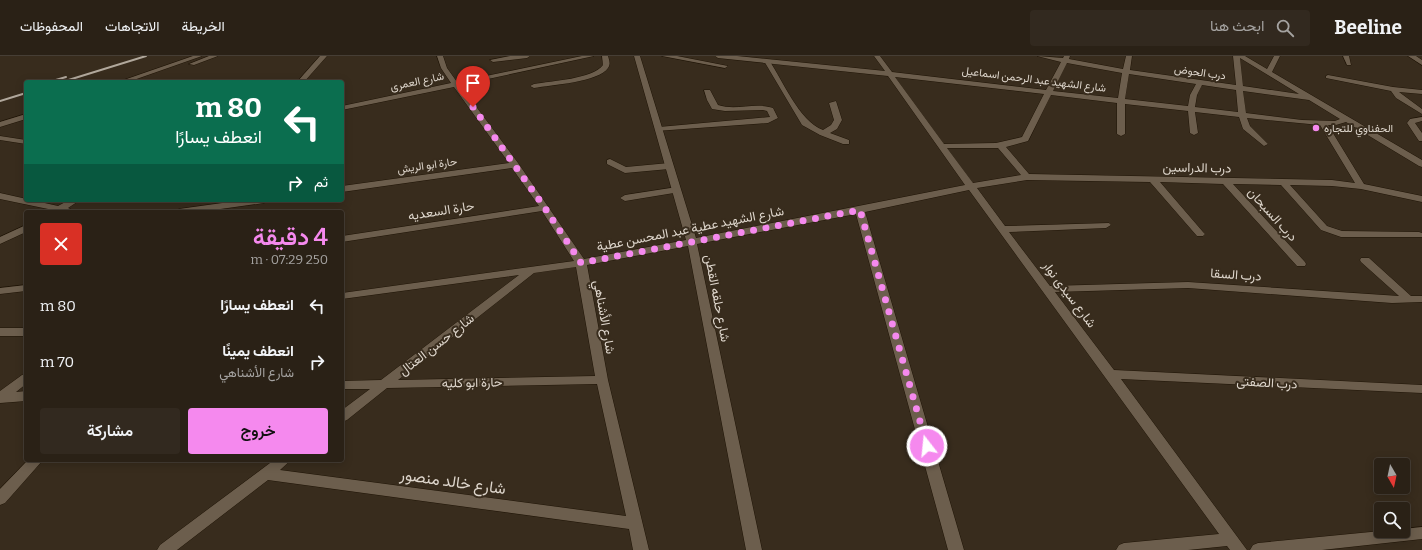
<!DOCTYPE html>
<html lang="ar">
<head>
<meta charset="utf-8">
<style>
  body { margin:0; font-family:Bitter,Vazirmatn,serif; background:#32291f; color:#f1f3f6; direction:rtl; height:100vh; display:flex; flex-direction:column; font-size:15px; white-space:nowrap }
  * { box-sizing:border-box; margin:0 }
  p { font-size:13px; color:#a5a3a1 }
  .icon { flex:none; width:22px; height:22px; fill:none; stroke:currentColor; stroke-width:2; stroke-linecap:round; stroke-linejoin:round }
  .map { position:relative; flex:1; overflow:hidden; direction:ltr }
  .sheet { position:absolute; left:24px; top:154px; width:320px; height:252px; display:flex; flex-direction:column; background:#2a2116; border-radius:4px; box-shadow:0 2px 10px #0003,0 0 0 1px #463e35; direction:rtl }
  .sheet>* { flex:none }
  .hud { position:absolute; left:24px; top:24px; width:320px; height:122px; border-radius:4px; box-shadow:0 2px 10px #0003,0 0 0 1px #463e35; direction:rtl; background:#0b6e4f; color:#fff; overflow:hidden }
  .needle { width:26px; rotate:171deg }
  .fabs { position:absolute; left:1374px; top:402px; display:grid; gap:8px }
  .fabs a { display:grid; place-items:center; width:36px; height:36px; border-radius:4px; background:#2a2116; box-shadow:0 2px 10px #0003,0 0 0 1px #463e35; font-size:20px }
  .pin { position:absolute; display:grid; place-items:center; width:34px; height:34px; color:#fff; margin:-41px -17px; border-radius:50% 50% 50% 0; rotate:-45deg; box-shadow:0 0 4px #0007 }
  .pin .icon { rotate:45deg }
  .me { position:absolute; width:44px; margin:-22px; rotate:344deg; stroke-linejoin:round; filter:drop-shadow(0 0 3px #0008) }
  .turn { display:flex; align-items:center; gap:14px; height:84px; padding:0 16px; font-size:18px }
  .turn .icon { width:52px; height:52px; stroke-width:2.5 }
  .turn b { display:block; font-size:28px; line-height:34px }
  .then { display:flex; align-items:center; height:38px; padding:0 16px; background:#0003; gap:8px; font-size:15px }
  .round { display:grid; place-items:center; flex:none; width:42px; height:42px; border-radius:4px; background:#32291f }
  .headline { display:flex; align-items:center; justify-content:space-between; height:68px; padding:0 16px }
  h1 { font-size:24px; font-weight:600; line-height:30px; color:#f589ee }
  .primary-button { display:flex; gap:8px; margin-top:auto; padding:8px 16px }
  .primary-button a { flex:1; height:46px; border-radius:4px; background:#f589ee; color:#111; font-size:16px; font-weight:600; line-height:46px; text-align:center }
  .primary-button a+a { background:#32291f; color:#f1f3f6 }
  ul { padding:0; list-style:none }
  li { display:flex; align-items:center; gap:12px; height:56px; padding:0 16px }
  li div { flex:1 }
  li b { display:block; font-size:15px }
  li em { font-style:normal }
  header { display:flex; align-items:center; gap:24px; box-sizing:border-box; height:56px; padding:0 20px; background:#2a2116; border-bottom:1px solid #463e35 }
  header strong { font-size:19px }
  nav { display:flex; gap:22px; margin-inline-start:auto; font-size:14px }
  .search { width:280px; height:36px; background:#32291f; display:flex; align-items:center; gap:10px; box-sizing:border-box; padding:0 14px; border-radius:4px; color:#a5a3a1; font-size:15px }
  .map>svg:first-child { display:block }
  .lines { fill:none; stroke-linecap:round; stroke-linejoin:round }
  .service-casing { stroke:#1f1406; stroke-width:1 }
  .minor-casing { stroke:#1f1406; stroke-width:1 }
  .tertiary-casing { stroke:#1f1406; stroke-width:1 }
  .service { fill:#6c5e4d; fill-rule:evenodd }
  .minor { fill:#6c5e4d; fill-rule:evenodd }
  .tertiary { fill:#6c5e4d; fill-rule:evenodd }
  .rail { stroke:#b1a89c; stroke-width:2 }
  .route { stroke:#f589ee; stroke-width:7; stroke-dasharray:0 12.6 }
  .poi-dot { fill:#f589ee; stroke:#382c1d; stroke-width:1.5 }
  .labels { text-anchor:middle; stroke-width:4; stroke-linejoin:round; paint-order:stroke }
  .far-street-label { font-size:11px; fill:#ded6cc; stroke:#382c1d }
  .far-poi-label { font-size:11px; fill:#ded6cc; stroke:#382c1d; text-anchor:start }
  .street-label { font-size:13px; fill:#ded6cc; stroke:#382c1d }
  .near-street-label { font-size:16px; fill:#ded6cc; stroke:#382c1d }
</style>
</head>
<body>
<header>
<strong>Beeline</strong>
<div class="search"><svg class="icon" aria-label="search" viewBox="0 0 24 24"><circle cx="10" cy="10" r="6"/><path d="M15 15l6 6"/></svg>ابحث هنا</div>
<nav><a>الخريطة</a><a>الاتجاهات</a><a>المحفوظات</a></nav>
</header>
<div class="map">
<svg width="1422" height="494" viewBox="0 0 1422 494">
  <rect width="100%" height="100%" fill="#382c1d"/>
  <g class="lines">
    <g class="service-casing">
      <g id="service">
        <path d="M510,0H530L527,2L493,6L490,4Z"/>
        <path d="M602,0H608C609,4 611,8 608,12C599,26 551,29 534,32L530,30L534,28C551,25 593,23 603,9Z"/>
        <path d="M662,0H677L728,10L725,12Z"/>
        <path d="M765,4H769C783,25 799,65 823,74L831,69L834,64L829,47L836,45L842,64L837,73L830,77L849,84V88H843L820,79L802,69L764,5Z"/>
        <path d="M704,34H710L718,49C736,55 755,46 773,52L778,62L768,67L656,75V71H659L770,61L767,55L763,54L725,55L712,53L707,44Z"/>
        <path d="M610,103L626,111L669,107L673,110L669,113L625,117L607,108V104Z"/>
        <path d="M677,131L680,132V136L625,145L620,142L625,139Z"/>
      </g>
    </g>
    <g class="minor-casing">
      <g id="minor">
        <path d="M320,0H327L304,26H297Z"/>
        <path d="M437,0H443L447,12L457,26L582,0H594L460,29L518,107L584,203L686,184L634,0H640L696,182L965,129L888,20L718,2L715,0H737L885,15L874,0H880L892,16L1046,34L1061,6L1037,0L1063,2L1064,0H1070L1069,3L1123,13L1126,0H1132L1130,14L1236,29L1233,0H1245L1267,13L1274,0H1280L1272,16L1422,104V111L1419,110L1346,66L1336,69H1328L1364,128L1422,140V146L1361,133L1332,130L1290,129L1327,170L1342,175L1419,176L1422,177V181H1341L1321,174L1281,129L1233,128L1305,206L1306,208L1305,210H1297L1223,128L1160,126L1203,176L1205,178L1203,180H1197L1150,126L1027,124L977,132L1005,170L1109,167L1111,169L1106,172L1009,176L1050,230L1188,226L1399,240L1361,206L1360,204L1361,202H1369L1411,240H1422V246L1392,247L1188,232L1055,236L1114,314L1422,329V337L1121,323L1247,494H1230L1227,490L1188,494H1116L1119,489L1124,487L1219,478L969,134L865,156L964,494H948L856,158L697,188L762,494H746L688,190L587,209L608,324L649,494H633L629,473L268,424L177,494H157L160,489L274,404H291L280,414L626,460L597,328L387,332L347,364L342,366V354L370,333H342V325L381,324L519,219L342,243V237L574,205L542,155L342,186V180L539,150L512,112L342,136V130L509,107L454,31L342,54V50L451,27L441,12ZM1240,2L1299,38L1243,30ZM1067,7L1122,17L1118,42L1053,35ZM1129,18L1196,28L1190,39L1188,50L1125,43ZM895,21L1044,38L1022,81L996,87L944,88ZM1202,29L1236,34L1238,56L1195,51L1197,39ZM1243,35L1309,44L1340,63L1335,65L1302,64L1246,57ZM1051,39L1117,47V78L1121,80L1125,78V48L1188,55L1190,77L1194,79L1198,77L1195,56L1239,61L1243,73L1264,90L1268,88L1250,70L1247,62L1320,69L1355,127L1332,124L1029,118L1006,91L1028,85ZM947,92H998L1021,119L973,127ZM576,211L595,320L398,324L534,217Z"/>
        <path d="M1343,0H1349L1351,9H1347Z"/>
        <path d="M1408,0H1416L1422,4V9Z"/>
        <path d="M1328,19L1393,31L1422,34V38L1399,36L1422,53V58L1396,42L1391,35L1326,22V20Z"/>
        <path d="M1422,61V65L1415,67L1422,77V85H1419L1407,67L1410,63Z"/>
        <path d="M0,80L26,84V88L0,84Z"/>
        <path d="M0,137L58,150L69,144H80L68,152L77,156H53V154L0,143Z"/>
        <path d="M244,144H269L264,147L199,156H174L179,153Z"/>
        <path d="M26,169V176L0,188V181Z"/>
        <path d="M26,229V235L0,238V232Z"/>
        <rect x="0" y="272" width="26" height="8"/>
        <path d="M26,318V328L16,336L26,335V345L0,347V335L22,319Z"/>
        <path d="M28,404H43L5,447L0,449V433Z"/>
        <path d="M1422,471V483L1322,494H1250L1253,489L1258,487L1381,475H1403V473Z"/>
      </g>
    </g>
    <g class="tertiary-casing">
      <g id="tertiary">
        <path d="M193,0H202L128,26H118Z"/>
        <path d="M209,0H218L194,9L189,8Z"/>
        <path d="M26,58V63L0,71V66Z"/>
      </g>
    </g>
    <use href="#service" class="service"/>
    <use href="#minor" class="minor"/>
    <use href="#tertiary" class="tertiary"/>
    <g class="rail">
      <path d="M49,26L66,21"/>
      <path d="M62,26L146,0"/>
      <path d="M0,45L26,37"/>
    </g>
  </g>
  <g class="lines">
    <path class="route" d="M473,51L545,152L581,207L860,154L927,390"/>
  </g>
  <circle class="poi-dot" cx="1316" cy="72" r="4"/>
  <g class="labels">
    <g class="far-street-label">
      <text transform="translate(1200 16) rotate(8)" y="4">درب الحوض</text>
      <text transform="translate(1034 23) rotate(7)" y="4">شارع الشهيد عبد الرحمن اسماعيل</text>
      <text transform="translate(417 25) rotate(-12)" y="4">شارع العمرى</text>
      <text transform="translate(427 109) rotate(-8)" y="4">حارة ابو الريش</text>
    </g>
    <g class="far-poi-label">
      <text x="1324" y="76">الحفناوي للتجاره</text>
    </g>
    <g class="street-label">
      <text transform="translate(1197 111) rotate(1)" y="5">درب الدراسين</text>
      <text transform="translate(441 154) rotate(-9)" y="5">حارة السعديه</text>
      <text transform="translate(1273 158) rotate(48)" y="5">درب السبحان</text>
      <text transform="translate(690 172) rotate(-11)" y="5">شارع الشهيد عطية عبد المحسن عطية</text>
      <text transform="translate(1236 218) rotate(4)" y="5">درب السقا</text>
      <text transform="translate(1070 238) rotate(53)" y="5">شارع سيدى نوار</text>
      <text transform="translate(718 242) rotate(79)" y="5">شارع حلقه القطن</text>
      <text transform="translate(605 261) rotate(80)" y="5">شارع الأشناهي</text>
      <text transform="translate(436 288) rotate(-38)" y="5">شارع حسن العتال</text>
      <text transform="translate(472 326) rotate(-1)" y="5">حارة ابو كليه</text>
      <text transform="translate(1267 326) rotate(3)" y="5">درب الصفتى</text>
    </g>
    <g class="near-street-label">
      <text transform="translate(453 425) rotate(8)" y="6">شارع خالد منصور</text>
    </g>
  </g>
</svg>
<div class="fabs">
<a><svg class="needle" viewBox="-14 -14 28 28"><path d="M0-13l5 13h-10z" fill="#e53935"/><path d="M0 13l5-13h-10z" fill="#a5a3a1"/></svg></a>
<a><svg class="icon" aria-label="search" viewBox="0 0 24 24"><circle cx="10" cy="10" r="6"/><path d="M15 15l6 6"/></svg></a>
</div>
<div class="pin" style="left:473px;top:51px;background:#d93025"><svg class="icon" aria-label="arrive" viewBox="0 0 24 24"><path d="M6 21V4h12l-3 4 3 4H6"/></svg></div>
<svg class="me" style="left:927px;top:390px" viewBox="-20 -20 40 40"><circle r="17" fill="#f589ee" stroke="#fff" stroke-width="3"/><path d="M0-11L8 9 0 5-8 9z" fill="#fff"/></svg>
<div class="hud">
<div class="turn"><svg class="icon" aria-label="left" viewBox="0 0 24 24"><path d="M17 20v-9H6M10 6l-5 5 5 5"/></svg><div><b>80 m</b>انعطف يسارًا</div></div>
<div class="then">ثم<svg class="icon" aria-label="right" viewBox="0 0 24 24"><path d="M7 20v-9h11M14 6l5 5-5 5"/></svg></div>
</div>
<section class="sheet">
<div class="headline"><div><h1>4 دقيقة</h1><p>250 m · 07:29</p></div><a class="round" style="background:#d93025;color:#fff"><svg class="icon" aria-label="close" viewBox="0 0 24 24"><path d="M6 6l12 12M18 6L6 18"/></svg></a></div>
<ul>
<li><svg class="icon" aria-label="left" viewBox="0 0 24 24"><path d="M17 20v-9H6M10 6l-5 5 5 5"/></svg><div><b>انعطف يسارًا</b></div><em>80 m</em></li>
<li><svg class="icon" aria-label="right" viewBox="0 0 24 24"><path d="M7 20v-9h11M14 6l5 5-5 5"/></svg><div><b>انعطف يمينًا</b><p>شارع الأشناهي</p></div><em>70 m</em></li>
</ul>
<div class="primary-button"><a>خروج</a><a>مشاركة</a></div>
</section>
</div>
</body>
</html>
